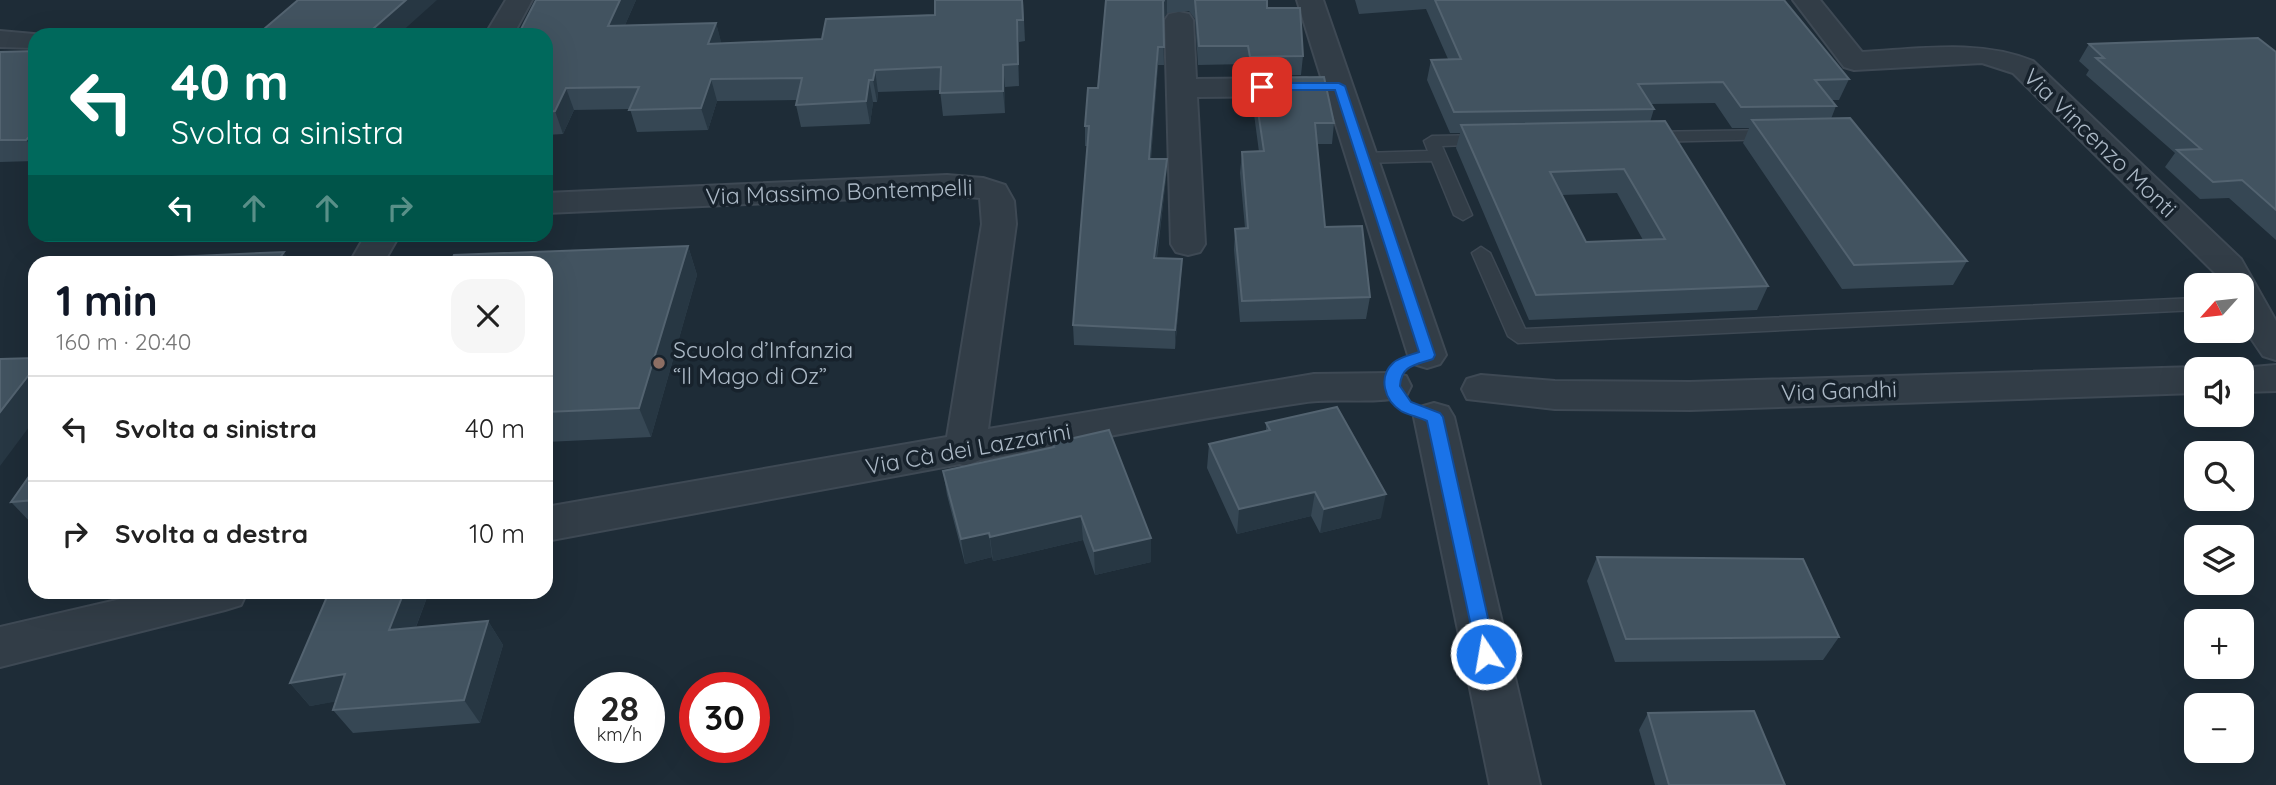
<!DOCTYPE html>
<html lang="it">
<head>
<meta charset="utf-8">
<style>
  body { margin:0; font-family:Quicksand,sans-serif; background:#f6f6f6; color:#222; height:100vh; display:flex; flex-direction:column; font-size:26px; white-space:nowrap }
  * { box-sizing:border-box; margin:0 }
  p { font-size:23px; color:#767676 }
  .icon { flex:none; width:38px; height:38px; fill:none; stroke:currentColor; stroke-width:2; stroke-linecap:round; stroke-linejoin:round }
  .map { position:relative; flex:1; overflow:hidden }
  .drawer { position:absolute; left:28px; top:256px; width:525px; height:343px; display:flex; flex-direction:column; background:#fff; border-radius:21px; box-shadow:0 7px 28px #0002 }
  .drawer>* { flex:none }
  .top-card { position:absolute; left:28px; top:28px; width:525px; height:214px; border-radius:21px; box-shadow:0 7px 28px #0002; background:#00695c; color:#fff; overflow:hidden }
  .needle { width:46px; rotate:243deg }
  .buttons { position:absolute; left:2184px; top:273px; display:grid; gap:14px }
  .buttons a { display:grid; place-items:center; width:70px; height:70px; border-radius:14px; background:#fff; box-shadow:0 7px 28px #0002; font-size:35px }
  .speed { position:absolute; left:574px; top:672px; display:flex; gap:14px; font-size:35px; font-weight:700; text-align:center }
  .speed>* { display:grid; place-content:center; width:91px; height:91px; border-radius:50%; background:#fff; box-shadow:0 7px 28px #0002; line-height:1 }
  .speed small { font-size:18px; font-weight:400 }
  .speed .limit { border:10px solid #d22; background:#fff; color:#111 }
  .pin { position:absolute; display:grid; place-items:center; width:60px; height:60px; color:#fff; margin:-30px; border-radius:14px; box-shadow:0 4px 10px #0006 }
  .me { position:absolute; width:77px; margin:-38px; rotate:348deg; stroke-linejoin:round; filter:drop-shadow(0 0 5px #0008) }
  .turn { display:flex; align-items:center; gap:24px; height:147px; padding:0 28px; font-size:32px }
  .turn .icon { width:91px; height:91px; stroke-width:2.5 }
  .turn b { display:block; font-size:49px; line-height:60px }
  .lanes { display:flex; align-items:center; height:66px; padding:0 28px; background:#0003; justify-content:center; gap:35px; direction:ltr }
  .lanes .off { opacity:.35 }
  .round { display:grid; place-items:center; flex:none; width:74px; height:74px; border-radius:21px; background:#f6f6f6 }
  .headline { display:flex; align-items:center; justify-content:space-between; height:119px; padding:0 28px }
  h1 { font-size:42px; font-weight:800; line-height:52px; color:#111827 }
  ul { padding:0; list-style:none }
  li { display:flex; align-items:center; gap:21px; height:105px; padding:0 28px; border-top:2px solid #e0e0e0 }
  li div { flex:1 }
  li b { display:block; font-size:26px }
  li em { font-style:normal }
  .map>svg:first-child { display:block }
  .lines { fill:none; stroke-linecap:round; stroke-linejoin:round }
  .lane-casing { stroke:#3e4954; stroke-width:3 }
  .street-casing { stroke:#3e4954; stroke-width:4 }
  .lane { fill:#323d47; fill-rule:evenodd }
  .street { fill:#323d47; fill-rule:evenodd }
  .wall { fill:#364754; fill-rule:evenodd }
  .shaded-wall { fill:#273743 }
  .building { fill:#425360; stroke:#536370; stroke-width:2; fill-rule:evenodd }
  .route { fill:#1a73e8; stroke:#114b97; stroke-width:2 }
  .education-dot { fill:#8d6e63; stroke:#17222c; stroke-width:2.5 }
  .labels { text-anchor:middle; stroke-width:7; stroke-linejoin:round; paint-order:stroke }
  .street-label { font-size:23px; fill:#abb8c5; stroke:#17222c }
  .poi-label { font-size:23px; fill:#abb8c5; stroke:#17222c; text-anchor:start }
</style>
</head>
<body>
<div class="map">
<svg width="2276" height="785" viewBox="0 0 2276 785">
  <rect width="100%" height="100%" fill="#1e2c37"/>
  <g class="lines">
    <g class="lane-casing">
      <g id="lane">
        <path d="M1773,130L1781,135L1779,139L1648,142L1640,137L1648,132Z"/>
        <path d="M1486,135L1494,140L1492,144L1442,146L1472,215L1463,220L1454,215L1432,161L1363,163L1354,158L1363,153L1428,151L1424,141L1432,136Z"/>
        <path d="M1481,247L1490,253L1525,329L2196,298V310L1518,343L1508,336L1472,253Z"/>
      </g>
    </g>
    <g class="street-casing">
      <g id="street">
        <path d="M506,0H532L513,35H485Z"/>
        <path d="M1297,0H1323L1446,355L1440,364L1427,368L1414,364L1408,355Z"/>
        <path d="M1793,0H1820L1862,52C1919,49 1979,39 2033,61L2241,259L2276,321V360L2263,356L2242,325V285H2223L2217,275L2013,73L1982,63L1854,70L1844,67Z"/>
        <path d="M1179,12L1189,14L1193,20L1196,79L1306,78L1316,81L1321,87L1316,93L1306,96L1197,97L1205,244L1200,252L1188,255L1176,252L1171,244L1165,20L1169,14Z"/>
        <path d="M0,31L45,35H35V48L0,47Z"/>
        <path d="M947,175L983,178L1005,185L1014,201L1016,224L988,429L1314,374L1392,373L1406,376L1411,386L1406,396C1372,405 1334,397 1300,403C1193,419 1086,441 980,460L965,466L960,464L546,541V507L947,437L982,224L980,198L947,195L546,213V193Z"/>
        <path d="M366,234H400L384,262H350Z"/>
        <path d="M2276,365V391L2242,392V369H2230Z"/>
        <path d="M2196,367L2205,369H2196V393L1690,410L1555,409L1467,399L1462,389L1467,379L1481,375L1555,381L1690,382Z"/>
        <path d="M1434,403L1448,407L1454,417L1540,785H1490L1414,417L1420,407Z"/>
        <path d="M151,592H247L241,605L225,610L0,667V627Z"/>
      </g>
    </g>
    <use href="#lane" class="lane"/>
    <use href="#street" class="street"/>
  </g>
  <g class="wall">
    <path d="M536,0H636L625,25L716,23L721,43L822,39L1023,0L1025,41L1019,42V86L1005,87V113L943,116L940,90L878,92L877,102H873L870,124L801,127L796,105L797,100L717,101L708,130L637,132L630,109L574,110L563,134L546,135V35Z"/>
    <path d="M1106,0H1267V8L1303,56L1301,75L1249,76L1247,64L1198,65L1195,19L1189,11L1167,13L1163,19L1164,65H1158L1151,159H1167L1166,178L1157,258L1181,279L1175,349L1074,345L1073,325L1087,146H1085V126L1098,88Z"/>
    <path d="M1355,0H1784L1849,79L1839,100H1832L1836,106L1831,119L1967,261L1953,285L1842,289L1743,143L1749,128H1732L1715,103L1651,104L1654,109L1650,122L1768,286L1757,310L1529,320L1456,148L1460,133H1450L1427,80L1431,60L1448,59L1426,9L1359,14ZM1617,193L1643,240L1586,242L1562,195Z"/>
    <path d="M2089,44L2276,52V240L2229,198L2200,199L2165,167L2175,153L2086,75L2089,70L2079,61Z"/>
    <path d="M35,51V161L0,162V52Z"/>
    <path d="M1253,78L1334,123L1332,144H1317L1325,227L1370,297L1366,319L1240,322L1234,250L1235,229L1245,228L1240,173L1242,152H1259L1252,99Z"/>
    <path d="M688,246L697,275L651,437L546,442V262Z"/>
    <path d="M1266,423L1381,518L1320,533L1311,516L1237,534L1207,468L1209,444L1266,431Z"/>
    <path d="M1052,443L1151,538V562L1095,575L1083,540L993,561L992,557L965,564L947,495L943,471L1053,447Z"/>
    <path d="M35,468V526H34L11,502Z"/>
    <path d="M1597,557L1839,637L1823,660L1615,662L1587,581Z"/>
    <path d="M329,592H429L416,627L488,621L503,645L480,723L353,733L333,710L336,701L310,706L290,683Z"/>
    <path d="M1648,713L1785,785H1655L1639,730Z"/>
  </g>
  <g class="shaded-wall">
    <path d="M406,0H437L398,35H366Z"/>
    <path d="M620,0H636L615,48L608,26Z"/>
    <path d="M1164,0H1167V13L1162,20L1163,2Z"/>
    <path d="M1017,20L1019,42V86L1018,64Z"/>
    <path d="M716,23L722,45L708,44Z"/>
    <path d="M1158,47V65L1149,178V159Z"/>
    <path d="M1003,65L1005,87V113L1003,91Z"/>
    <path d="M875,70L878,92L877,102L873,80Z"/>
    <path d="M711,79L717,101L708,130L701,108Z"/>
    <path d="M869,80L873,102L870,124L866,101Z"/>
    <path d="M566,88L574,110L563,134L555,111Z"/>
    <path d="M35,131V151L26,140Z"/>
    <path d="M1167,159L1166,178L1154,278V258Z"/>
    <path d="M688,246L697,275L651,437L639,408Z"/>
    <path d="M284,252L290,262H277Z"/>
    <path d="M1182,259L1181,279L1175,349V330Z"/>
    <path d="M35,367V419L0,466V412Z"/>
    <path d="M1315,492L1311,516L1237,534L1239,509Z"/>
    <path d="M1386,494L1381,518L1320,533L1324,509Z"/>
    <path d="M1081,516L1083,540L993,561L990,537Z"/>
    <path d="M989,533L992,557L965,564L961,539Z"/>
    <path d="M1151,538V562L1095,575L1094,551Z"/>
    <path d="M404,592H429L406,653L389,630Z"/>
    <path d="M488,621L503,645L480,723L464,700Z"/>
    <path d="M345,674L363,697L310,706L290,683Z"/>
  </g>
  <g class="building">
    <path d="M298,0H406L366,35H257Z"/>
    <path d="M536,0H620L608,26L716,23L708,44L822,39L826,19L935,15V0H1022L1023,20H1017L1018,64L1003,65V91L940,93L941,67L875,70L873,80H869L866,101L796,105L802,78L711,79L701,108L629,110L639,87L566,88L555,111L546,112V35H518Z"/>
    <path d="M1106,0H1164L1163,2L1164,47H1158L1149,159H1167L1154,258L1182,259L1175,330L1073,325L1089,126H1085L1088,88H1098Z"/>
    <path d="M1195,0H1267V8H1300L1303,56L1250,57L1248,46H1199Z"/>
    <path d="M1435,0H1784L1849,79L1815,80L1836,106L1741,107L1723,82L1638,84L1654,109L1454,112L1431,60L1461,59Z"/>
    <path d="M2258,38L2276,52V210L2242,180L2213,182L2177,150L2201,149L2096,58H2104L2089,44Z"/>
    <path d="M35,51V131L26,140H0V52Z"/>
    <path d="M1324,77L1334,123H1315L1325,227L1362,226L1370,297L1242,301L1235,229L1248,228L1242,152L1264,151L1253,78Z"/>
    <path d="M1850,118L1967,261L1854,265L1752,120Z"/>
    <path d="M1665,121L1768,286L1536,295L1461,125ZM1624,169L1665,239L1586,242L1550,172Z"/>
    <path d="M688,246L639,408L546,412V262H451L454,255Z"/>
    <path d="M284,252L277,262H168L172,257Z"/>
    <path d="M35,358V367L0,412V359Z"/>
    <path d="M1337,407L1386,494L1324,509L1315,492L1239,509L1209,444L1270,430L1266,423Z"/>
    <path d="M1109,430L1151,538L1094,551L1081,516L990,537L989,533L961,539L943,471L1054,447L1052,443Z"/>
    <path d="M35,468V500L11,502Z"/>
    <path d="M1597,557L1803,559L1839,637L1626,639Z"/>
    <path d="M329,592H404L389,630L488,621L464,700L333,710L345,674L290,683Z"/>
    <path d="M1754,711L1785,785H1669L1648,713Z"/>
  </g>
  <path class="route" d="M1262,83H1339L1345,86L1435,355L1433,359C1416,365 1401,365 1400,386L1411,402L1440,413L1443,417L1496,654L1493,659H1479L1477,654L1427,421C1419,417 1408,415 1401,411C1384,400 1378,377 1393,363C1399,357 1411,355 1419,352L1335,90H1257V84Z"/>
  <circle class="education-dot" cx="659" cy="363" r="7"/>
  <g class="labels">
    <g class="street-label">
      <text transform="translate(2100 143) rotate(44)" y="8">Via Vincenzo Monti</text>
      <text transform="translate(839 192) rotate(-2)" y="8">Via Massimo Bontempelli</text>
      <text transform="translate(1839 391) rotate(-2)" y="8">Via Gandhi</text>
      <text transform="translate(968 449) rotate(-10)" y="8">Via Cà dei Lazzarini</text>
    </g>
    <g class="poi-label">
      <text x="673" y="358">Scuola d’Infanzia<tspan x="673" dy="26">“Il Mago di Oz”</tspan></text>
    </g>
  </g>
</svg>
<div class="buttons">
<a><svg class="needle" viewBox="-14 -14 28 28"><path d="M0-13l5 13h-10z" fill="#e53935"/><path d="M0 13l5-13h-10z" fill="#767676"/></svg></a>
<a><svg class="icon" aria-label="sound" viewBox="0 0 24 24"><path d="M4 9h4l5-4v14l-5-4H4zM17 9q2 3 0 6"/></svg></a>
<a><svg class="icon" aria-label="search" viewBox="0 0 24 24"><circle cx="10" cy="10" r="6"/><path d="M15 15l6 6"/></svg></a>
<a><svg class="icon" aria-label="layers" viewBox="0 0 24 24"><path d="M12 4l9 5-9 5-9-5zM3 14l9 5 9-5"/></svg></a>
<a>+</a>
<a>−</a>
</div>
<div class="speed"><div>28<small>km/h</small></div><div class="limit">30</div></div>
<div class="pin" style="left:1262px;top:87px;background:#d93025"><svg class="icon" aria-label="arrive" viewBox="0 0 24 24"><path d="M6 21V4h12l-3 4 3 4H6"/></svg></div>
<svg class="me" style="left:1486px;top:654px" viewBox="-20 -20 40 40"><circle r="17" fill="#1a73e8" stroke="#fff" stroke-width="3"/><path d="M0-11L8 9 0 5-8 9z" fill="#fff"/></svg>
<div class="top-card">
<div class="turn"><svg class="icon" aria-label="left" viewBox="0 0 24 24"><path d="M17 20v-9H6M10 6l-5 5 5 5"/></svg><div><b>40 m</b>Svolta a sinistra</div></div>
<div class="lanes"><svg class="icon" aria-label="left" viewBox="0 0 24 24"><path d="M17 20v-9H6M10 6l-5 5 5 5"/></svg><svg class="icon off" aria-label="ahead" viewBox="0 0 24 24"><path d="M12 20V5M6 11l6-6 6 6"/></svg><svg class="icon off" aria-label="ahead" viewBox="0 0 24 24"><path d="M12 20V5M6 11l6-6 6 6"/></svg><svg class="icon off" aria-label="right" viewBox="0 0 24 24"><path d="M7 20v-9h11M14 6l5 5-5 5"/></svg></div>
</div>
<section class="drawer">
<div class="headline"><div><h1>1 min</h1><p>160 m · 20:40</p></div><a class="round"><svg class="icon" aria-label="close" viewBox="0 0 24 24"><path d="M6 6l12 12M18 6L6 18"/></svg></a></div>
<ul>
<li><svg class="icon" aria-label="left" viewBox="0 0 24 24"><path d="M17 20v-9H6M10 6l-5 5 5 5"/></svg><div><b>Svolta a sinistra</b></div><em>40 m</em></li>
<li><svg class="icon" aria-label="right" viewBox="0 0 24 24"><path d="M7 20v-9h11M14 6l5 5-5 5"/></svg><div><b>Svolta a destra</b></div><em>10 m</em></li>
</ul>
</section>
</div>
</body>
</html>
